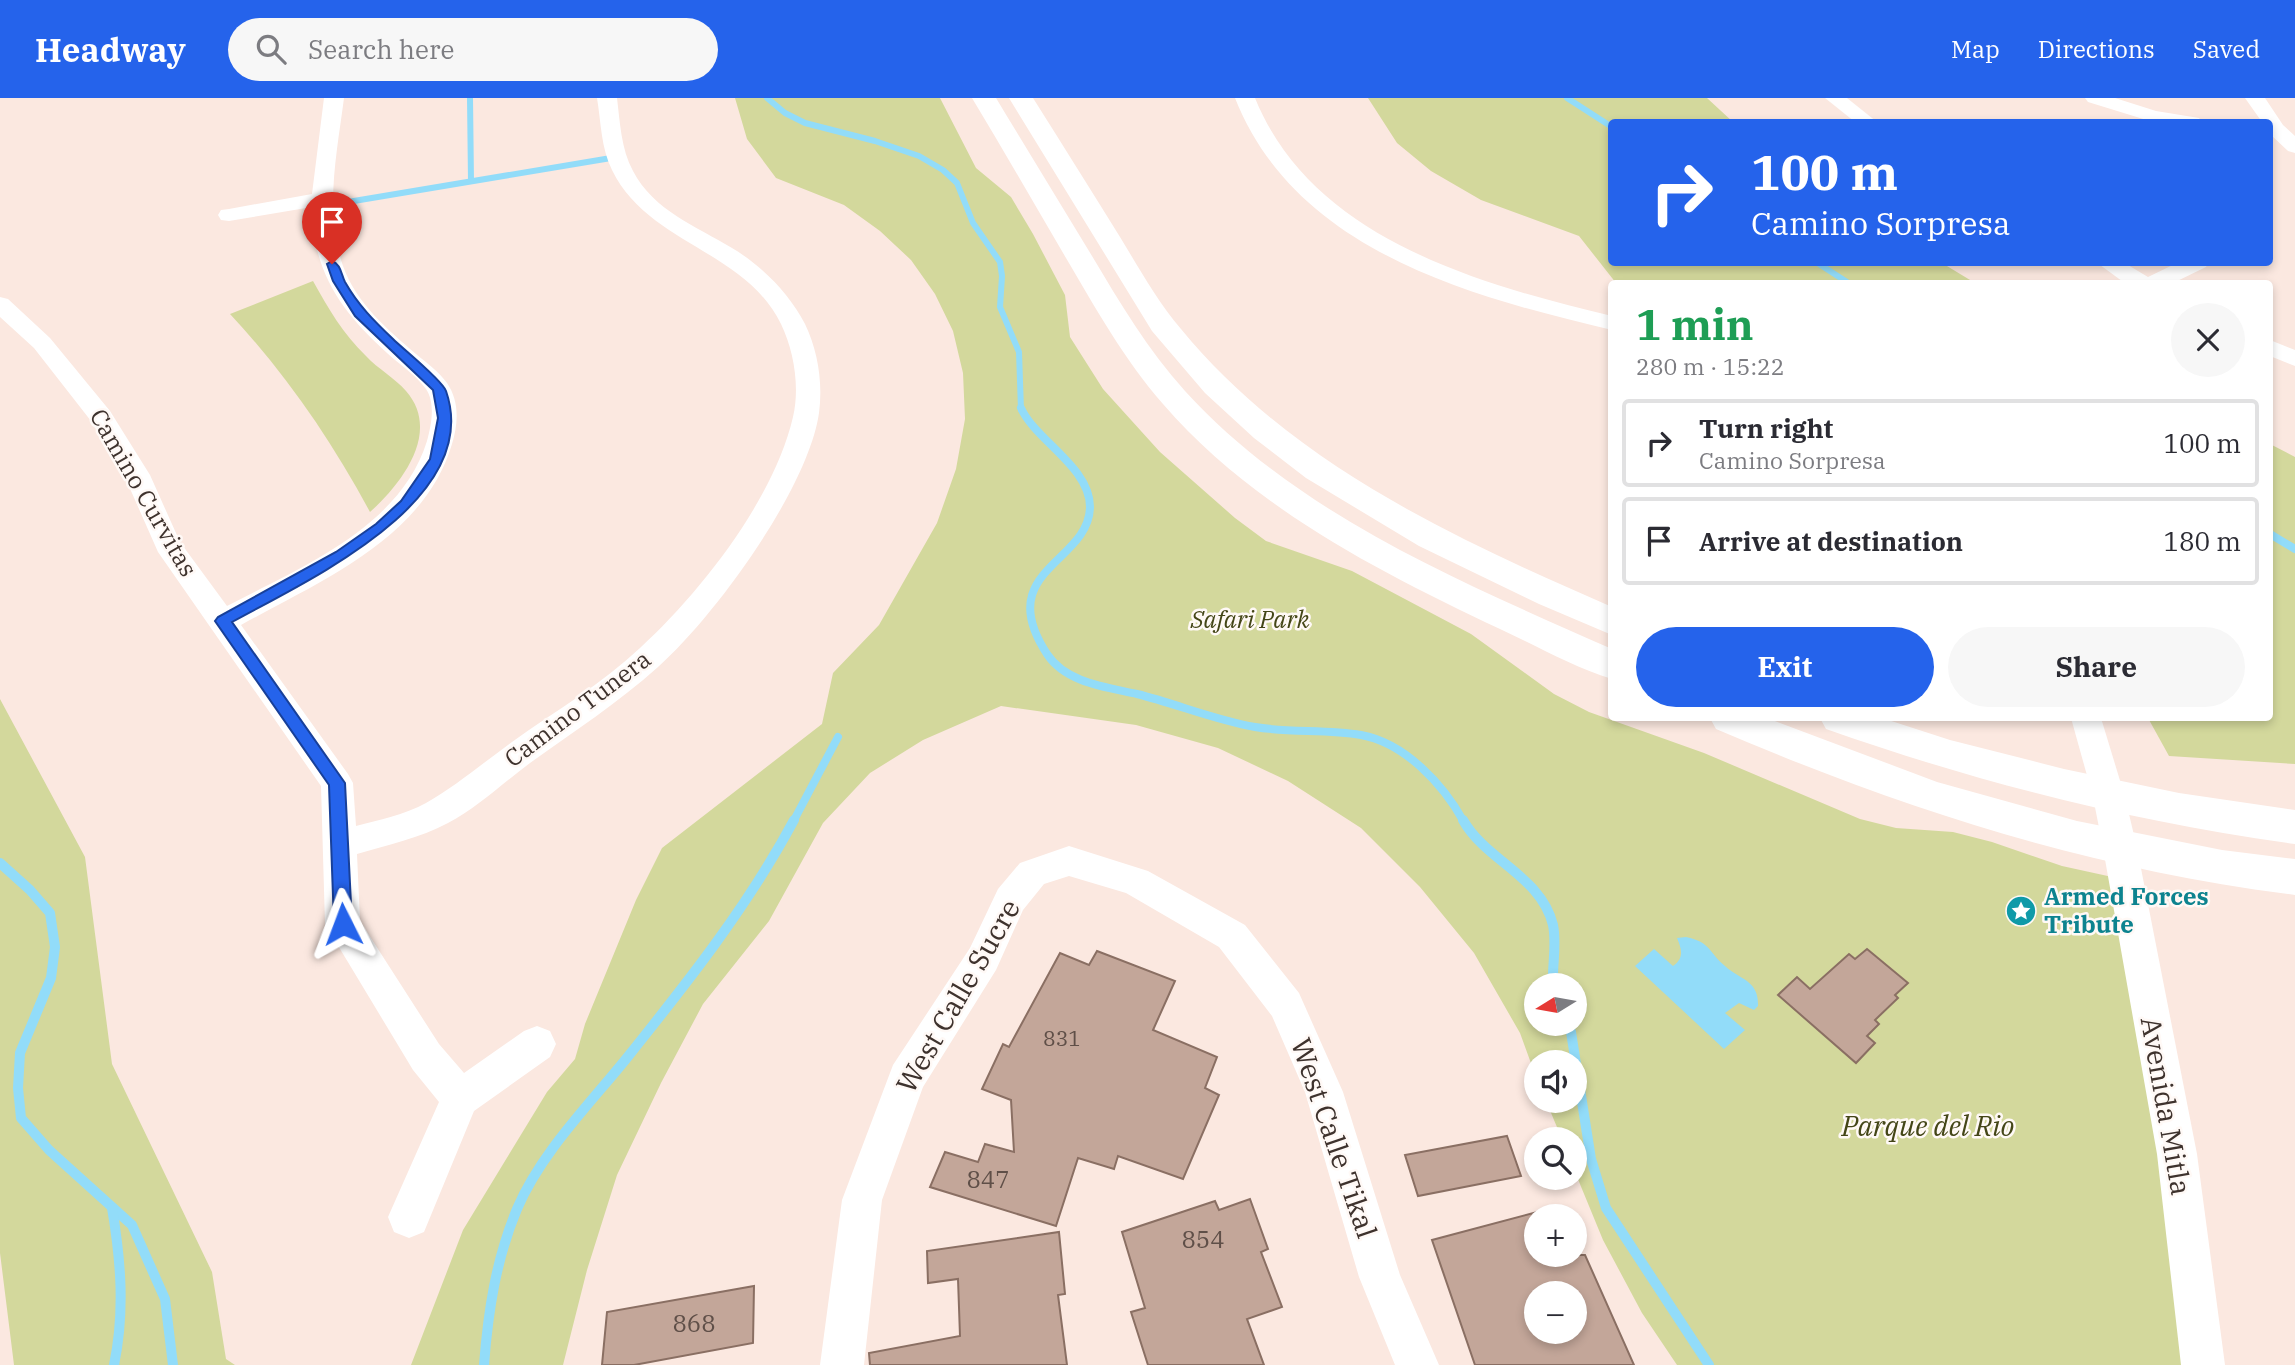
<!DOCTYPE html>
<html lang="en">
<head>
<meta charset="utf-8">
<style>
  body { margin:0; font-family:"IBM Plex Serif",serif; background:#f7f7f7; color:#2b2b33; height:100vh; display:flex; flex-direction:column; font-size:26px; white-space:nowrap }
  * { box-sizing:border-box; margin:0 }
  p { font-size:23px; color:#7c7c81 }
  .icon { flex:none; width:38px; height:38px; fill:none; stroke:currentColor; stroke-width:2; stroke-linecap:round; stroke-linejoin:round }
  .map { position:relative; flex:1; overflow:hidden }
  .side { position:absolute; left:1608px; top:182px; width:665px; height:441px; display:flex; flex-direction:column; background:#fff; border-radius:7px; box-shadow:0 4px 10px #0003 }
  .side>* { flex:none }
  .banner { position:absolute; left:1608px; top:21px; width:665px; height:147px; border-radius:7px; box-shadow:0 4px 10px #0003; background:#2563eb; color:#fff; overflow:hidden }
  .needle { width:46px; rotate:259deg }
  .controls { position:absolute; left:1524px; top:875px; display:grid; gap:14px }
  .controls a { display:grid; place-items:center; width:63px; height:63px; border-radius:50%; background:#fff; box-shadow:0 4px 10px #0003; font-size:35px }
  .pin { position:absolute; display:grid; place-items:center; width:60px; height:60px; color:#fff; margin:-72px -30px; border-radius:50% 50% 50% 0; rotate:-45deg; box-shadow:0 0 7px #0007 }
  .pin .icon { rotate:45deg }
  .me { position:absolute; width:77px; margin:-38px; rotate:357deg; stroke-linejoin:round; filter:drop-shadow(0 0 5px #0008) }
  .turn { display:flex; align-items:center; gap:24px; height:147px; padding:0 28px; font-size:32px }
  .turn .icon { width:91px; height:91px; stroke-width:2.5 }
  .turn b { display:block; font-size:49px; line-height:60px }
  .round { display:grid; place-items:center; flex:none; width:74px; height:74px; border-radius:37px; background:#f7f7f7 }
  .overview { display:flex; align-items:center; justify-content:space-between; height:119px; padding:0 28px }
  h1 { font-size:42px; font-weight:700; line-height:52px; color:#1e9e55 }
  .button { display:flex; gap:14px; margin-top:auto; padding:14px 28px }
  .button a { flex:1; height:80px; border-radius:42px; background:#2563eb; color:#fff; font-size:28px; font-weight:700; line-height:80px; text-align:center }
  .button a+a { background:#f7f7f7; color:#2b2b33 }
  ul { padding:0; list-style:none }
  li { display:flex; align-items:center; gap:21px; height:88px; margin:0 14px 10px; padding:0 14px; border:4px solid #e1e1e2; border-radius:7px }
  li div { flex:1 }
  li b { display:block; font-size:26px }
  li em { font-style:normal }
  header { display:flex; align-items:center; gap:42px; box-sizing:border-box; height:98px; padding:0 35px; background:#2563eb; color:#fff }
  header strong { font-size:33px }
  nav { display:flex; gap:38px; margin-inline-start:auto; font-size:24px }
  .search { width:490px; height:63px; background:#f7f7f7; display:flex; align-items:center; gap:18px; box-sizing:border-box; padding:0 24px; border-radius:38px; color:#7c7c81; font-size:26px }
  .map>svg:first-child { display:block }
  .green { fill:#d3d89c; fill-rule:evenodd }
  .water { fill:#92dcf9 }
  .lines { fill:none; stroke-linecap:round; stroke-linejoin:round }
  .stream-far2 { stroke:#92dcf9; stroke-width:6 }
  .stream-far1 { stroke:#92dcf9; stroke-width:8 }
  .stream { stroke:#92dcf9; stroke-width:10 }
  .building { fill:#c3a699; stroke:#8a6f63; stroke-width:2; fill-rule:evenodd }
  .minor { fill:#fff; fill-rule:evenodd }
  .tertiary { fill:#fff; fill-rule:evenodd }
  .route { fill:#2563eb; stroke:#184099; stroke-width:2 }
  .labels { text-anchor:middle; stroke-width:5; stroke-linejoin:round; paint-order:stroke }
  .number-label { font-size:21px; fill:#5f4f48 }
  .street-label { font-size:24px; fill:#3e322d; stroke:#fff9f6 }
  .park-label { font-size:24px; font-style:italic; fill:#444617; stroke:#fff9f6 }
  .culture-label { font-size:24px; font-weight:bold; fill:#0d838f; stroke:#fff9f6; text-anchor:start }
  .near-number-label { font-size:24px; fill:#5f4f48 }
  .near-street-label { font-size:28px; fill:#3e322d; stroke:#fff9f6 }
  .near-park-label { font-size:28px; font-style:italic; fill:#444617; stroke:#fff9f6 }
</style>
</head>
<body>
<header>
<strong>Headway</strong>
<div class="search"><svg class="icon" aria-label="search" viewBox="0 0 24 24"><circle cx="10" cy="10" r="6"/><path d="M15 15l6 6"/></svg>Search here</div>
<nav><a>Map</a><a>Directions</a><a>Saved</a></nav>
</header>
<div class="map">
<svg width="2295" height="1267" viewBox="0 0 2295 1267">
  <rect width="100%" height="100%" fill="#fbe8e0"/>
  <g class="green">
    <path d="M735,0H940L976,70L1011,99L1033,136L1065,197L1070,239L1103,291L1160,354L1235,420L1266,443L1352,473L1471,536L1554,596L1589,614L1704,655L1860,721L1896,730L1953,734L1992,744L2062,768L2126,782L2203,1267H1677L1642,1215L1603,1142L1575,1074V1041H1562L1546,1003H1575V964H1536V979L1520,935L1474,855L1420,789L1361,730L1288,683L1218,650L1136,627L1001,608L923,642L870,675L823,725L769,823L703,906L661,985L617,1077L587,1172L563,1267H411L463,1132L547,994L575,961L585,926L636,802L662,750L822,626L833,575L879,527L937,425L956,371L965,321L963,275L953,233L935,196L911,162L880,133L844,107L776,80L747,41ZM1536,887H1575V926H1536Z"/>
    <path d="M1368,0H1707L1733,24H1612V164L1942,165L1975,185H1616L1579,138L1481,102L1431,73L1397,45Z"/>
    <path d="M313,183C328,210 343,236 366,258C378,271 395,280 406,293C442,334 401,386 370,414C331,342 286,276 230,216Z"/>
    <path d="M2270,346L2295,359V666L2169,658L2148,620H2270Z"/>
    <path d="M0,601L85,759L112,966L212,1174L226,1261L235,1267H14L0,1155Z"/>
  </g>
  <path class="water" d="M1686,839C1711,844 1709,855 1725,868C1740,882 1759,882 1758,908L1754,912L1739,905L1725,915L1745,932L1724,951L1635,868L1654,851L1673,868C1684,860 1682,852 1677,840Z"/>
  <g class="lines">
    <g class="stream-far2">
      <path d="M470,0L471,83"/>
      <path d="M767,0L785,15L805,25L875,43L919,58L943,72L957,85L973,125L1000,164L1002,178L1000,209L1019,254L1021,312"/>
      <path d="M1567,0L1612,29"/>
      <path d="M324,108L617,59"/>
      <path d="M1816,164L1850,186"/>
    </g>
    <g class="stream-far1">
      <path d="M1021,310C1035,342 1090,369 1090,409C1089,465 992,472 1047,556C1066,585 1106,589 1137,596C1177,606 1215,622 1255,629C1290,635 1326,631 1361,637C1405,645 1443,686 1464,724"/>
      <path d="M2270,436L2295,451"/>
      <path d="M793,724L838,639"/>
    </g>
    <g class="stream">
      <path d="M1463,722C1486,763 1541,778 1553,827C1557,847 1552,867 1553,887"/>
      <path d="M0,765L30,792L50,815L55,849L51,880L20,955L18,990L21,1020L49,1052L132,1127L165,1201L173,1267"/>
      <path d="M1567,926L1571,934L1591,1061L1606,1110L1709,1267"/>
      <path d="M112,1110C121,1163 125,1214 114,1267"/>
      <path d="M484,1267C488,1214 496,1161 517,1111C541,1055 588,1008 626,961C687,885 748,808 794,722"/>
    </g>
  </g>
  <g class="building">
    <path d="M1867,851L1908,885L1895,897L1898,900L1875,922L1879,926L1867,938L1875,945L1856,965L1778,897L1797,879L1810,891L1849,856L1855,861Z"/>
    <path d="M1097,853L1175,883L1153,932L1217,959L1205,990L1219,997L1183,1081L1118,1058L1114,1071L1078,1060L1056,1128L930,1089L945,1054L978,1064L985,1046L1014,1054L1011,1002L982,991L1003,946L1009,949L1060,855L1089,867Z"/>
    <path d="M1507,1038L1521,1078L1418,1098L1405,1057Z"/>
    <path d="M1250,1101L1268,1151L1261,1154L1282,1209L1247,1221L1264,1267H1148L1131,1214L1145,1210L1122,1134L1215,1103L1219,1112Z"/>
    <path d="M1545,1112L1547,1118H1536V1157H1585L1634,1267H1475L1432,1142ZM1536,1195H1575V1234H1536Z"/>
    <path d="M1059,1134L1065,1196L1058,1197L1067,1267H870L869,1255L960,1238L958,1181L928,1185L927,1153Z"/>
    <path d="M754,1188L753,1245L634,1267H602L607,1214Z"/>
  </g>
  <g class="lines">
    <g class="minor">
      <path d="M324,0H344C337,55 324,114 343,168C356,205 388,232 416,256C427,265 439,274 447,285C460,304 458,326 452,346C424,441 320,483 241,527L348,676L353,685L356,728C379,722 404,717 426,705C456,688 484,664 512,644C555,613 602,586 640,550C701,494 774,401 793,319C800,289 794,253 781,226C745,152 648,146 612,72C601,50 601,24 597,0H617C620,24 621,51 633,73C654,113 696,128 732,150C762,168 789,195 805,226C818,253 823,285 819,315C808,391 715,518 658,569C618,605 573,634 530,665C503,685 477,710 448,725C420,740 387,747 357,756L360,823L439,946L464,975L524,933L537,928L550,933L556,946L550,959L474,1013L424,1134L409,1140L394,1134L388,1119L439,1004L413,972L325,826L321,688L158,454L124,377L91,323L34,250L0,219V199L8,201L50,240L110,313L150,377L180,444L227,508C301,469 400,430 427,343C431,328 436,306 426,291C417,278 399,266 387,255C340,212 313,174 312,109L229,123L221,122L218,117L221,112L229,111L312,96Z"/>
      <path d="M1235,0H1255C1312,140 1478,186 1612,218V232C1468,198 1295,152 1235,0Z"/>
      <path d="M1825,0H1847L1877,24H1855Z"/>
      <path d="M2085,0H2115L2156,13L2199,20L2202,24H2153L2088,4Z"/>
      <path d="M2245,0H2265L2283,27L2295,38V55L2288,53L2270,36V24H2262Z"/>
      <path d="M2096,164H2123L2148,179L2179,164H2209L2206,169L2171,186H2126Z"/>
      <path d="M2270,242L2295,252V268L2270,258Z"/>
      <path d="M2071,620H2101L2125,699L2137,750L2197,1056L2225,1267H2181L2157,1056L2103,750L2093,699Z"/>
      <path d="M1069,748L1148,773L1245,827L1299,895L1343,994L1400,1177L1439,1267H1395L1359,1179L1305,994L1272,918L1219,849L1126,795L1069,778L1044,786L1023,812L996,872L923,989L882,1102L864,1267H820L842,1102L893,967L970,850L998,791L1020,765Z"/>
    </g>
    <g class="tertiary">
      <path d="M972,0H996C1028,53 1060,105 1092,158C1120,205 1148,252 1185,293C1298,417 1461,484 1612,551V581C1573,569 1537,548 1500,531C1379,474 1252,409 1163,306C1124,261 1096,211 1066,160C1035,107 1004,53 972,0Z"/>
      <path d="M1009,0H1033C1062,46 1091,92 1120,139C1139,170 1157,203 1181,231C1293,367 1454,440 1612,509V537L1539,506L1419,448L1306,380L1254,340L1205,295L1152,233Z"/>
      <path d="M1710,620H1767L1937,684L2077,723L2222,752L2295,761V797C2087,770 1908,713 1716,631Z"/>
      <path d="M1820,620H1882L1950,642L2064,671L2179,695L2295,712V746C2134,724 1979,685 1826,631Z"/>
    </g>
  </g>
  <path class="route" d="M332,163C341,166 341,176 345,184C358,207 374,223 393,241C403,251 442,282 446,293C484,403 306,483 232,524L345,685L352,826L349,832L343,834L337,832L334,826L329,687L215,523L218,519L336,454L376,426L401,403L430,361L438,320L433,292L355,218L333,183L327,166Z"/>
  <defs>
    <g id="sight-disc" transform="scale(1.575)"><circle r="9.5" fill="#0f9aa8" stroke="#fff9f6"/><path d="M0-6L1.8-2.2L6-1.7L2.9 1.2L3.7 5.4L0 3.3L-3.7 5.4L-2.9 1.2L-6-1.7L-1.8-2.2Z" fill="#fff"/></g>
  </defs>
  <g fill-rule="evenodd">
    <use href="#sight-disc" x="2021" y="813"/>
  </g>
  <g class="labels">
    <g class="number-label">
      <text x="1062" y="948">831</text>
    </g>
    <g class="street-label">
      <text transform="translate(143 395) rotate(60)" y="8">Camino Curvitas</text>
      <text transform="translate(578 611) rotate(-37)" y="8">Camino Tunera</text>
    </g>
    <g class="park-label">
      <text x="1250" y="530">Safari Park</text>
    </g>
    <g class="culture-label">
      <text x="2044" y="807">Armed Forces<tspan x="2044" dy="28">Tribute</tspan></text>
    </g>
    <g class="near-number-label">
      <text x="988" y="1090">847</text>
      <text x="1203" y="1150">854</text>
      <text x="694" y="1234">868</text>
    </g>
    <g class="near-street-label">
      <text transform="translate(958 898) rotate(-60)" y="10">West Calle Sucre</text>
      <text transform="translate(2166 1008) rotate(80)" y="10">Avenida Mitla</text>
      <text transform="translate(1334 1040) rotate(71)" y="10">West Calle Tikal</text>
    </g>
    <g class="near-park-label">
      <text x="1928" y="1038">Parque del Rio</text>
    </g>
  </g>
</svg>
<div class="controls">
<a><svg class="needle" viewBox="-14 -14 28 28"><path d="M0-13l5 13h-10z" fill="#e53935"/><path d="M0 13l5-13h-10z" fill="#7c7c81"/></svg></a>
<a><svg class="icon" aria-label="sound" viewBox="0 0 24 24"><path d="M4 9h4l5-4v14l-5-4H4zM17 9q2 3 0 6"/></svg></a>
<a><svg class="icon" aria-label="search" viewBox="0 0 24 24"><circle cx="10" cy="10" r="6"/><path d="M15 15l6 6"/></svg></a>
<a>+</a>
<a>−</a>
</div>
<div class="pin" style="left:332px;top:166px;background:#d93025"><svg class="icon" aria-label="arrive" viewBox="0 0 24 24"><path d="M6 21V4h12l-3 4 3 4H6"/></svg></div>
<svg class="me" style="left:343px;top:826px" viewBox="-20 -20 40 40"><path d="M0-17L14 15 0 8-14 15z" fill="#2563eb" stroke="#fff" stroke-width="4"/></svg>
<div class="banner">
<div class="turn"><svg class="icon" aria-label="right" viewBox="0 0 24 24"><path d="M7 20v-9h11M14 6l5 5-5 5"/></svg><div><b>100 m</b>Camino Sorpresa</div></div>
</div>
<section class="side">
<div class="overview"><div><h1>1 min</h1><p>280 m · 15:22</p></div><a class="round"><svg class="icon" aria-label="close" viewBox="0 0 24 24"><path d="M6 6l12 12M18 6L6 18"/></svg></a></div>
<ul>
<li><svg class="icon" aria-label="right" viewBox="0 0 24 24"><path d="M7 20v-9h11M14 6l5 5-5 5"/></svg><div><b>Turn right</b><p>Camino Sorpresa</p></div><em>100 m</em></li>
<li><svg class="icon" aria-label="arrive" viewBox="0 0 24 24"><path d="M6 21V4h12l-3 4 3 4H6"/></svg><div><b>Arrive at destination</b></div><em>180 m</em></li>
</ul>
<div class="button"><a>Exit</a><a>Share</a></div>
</section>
</div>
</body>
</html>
